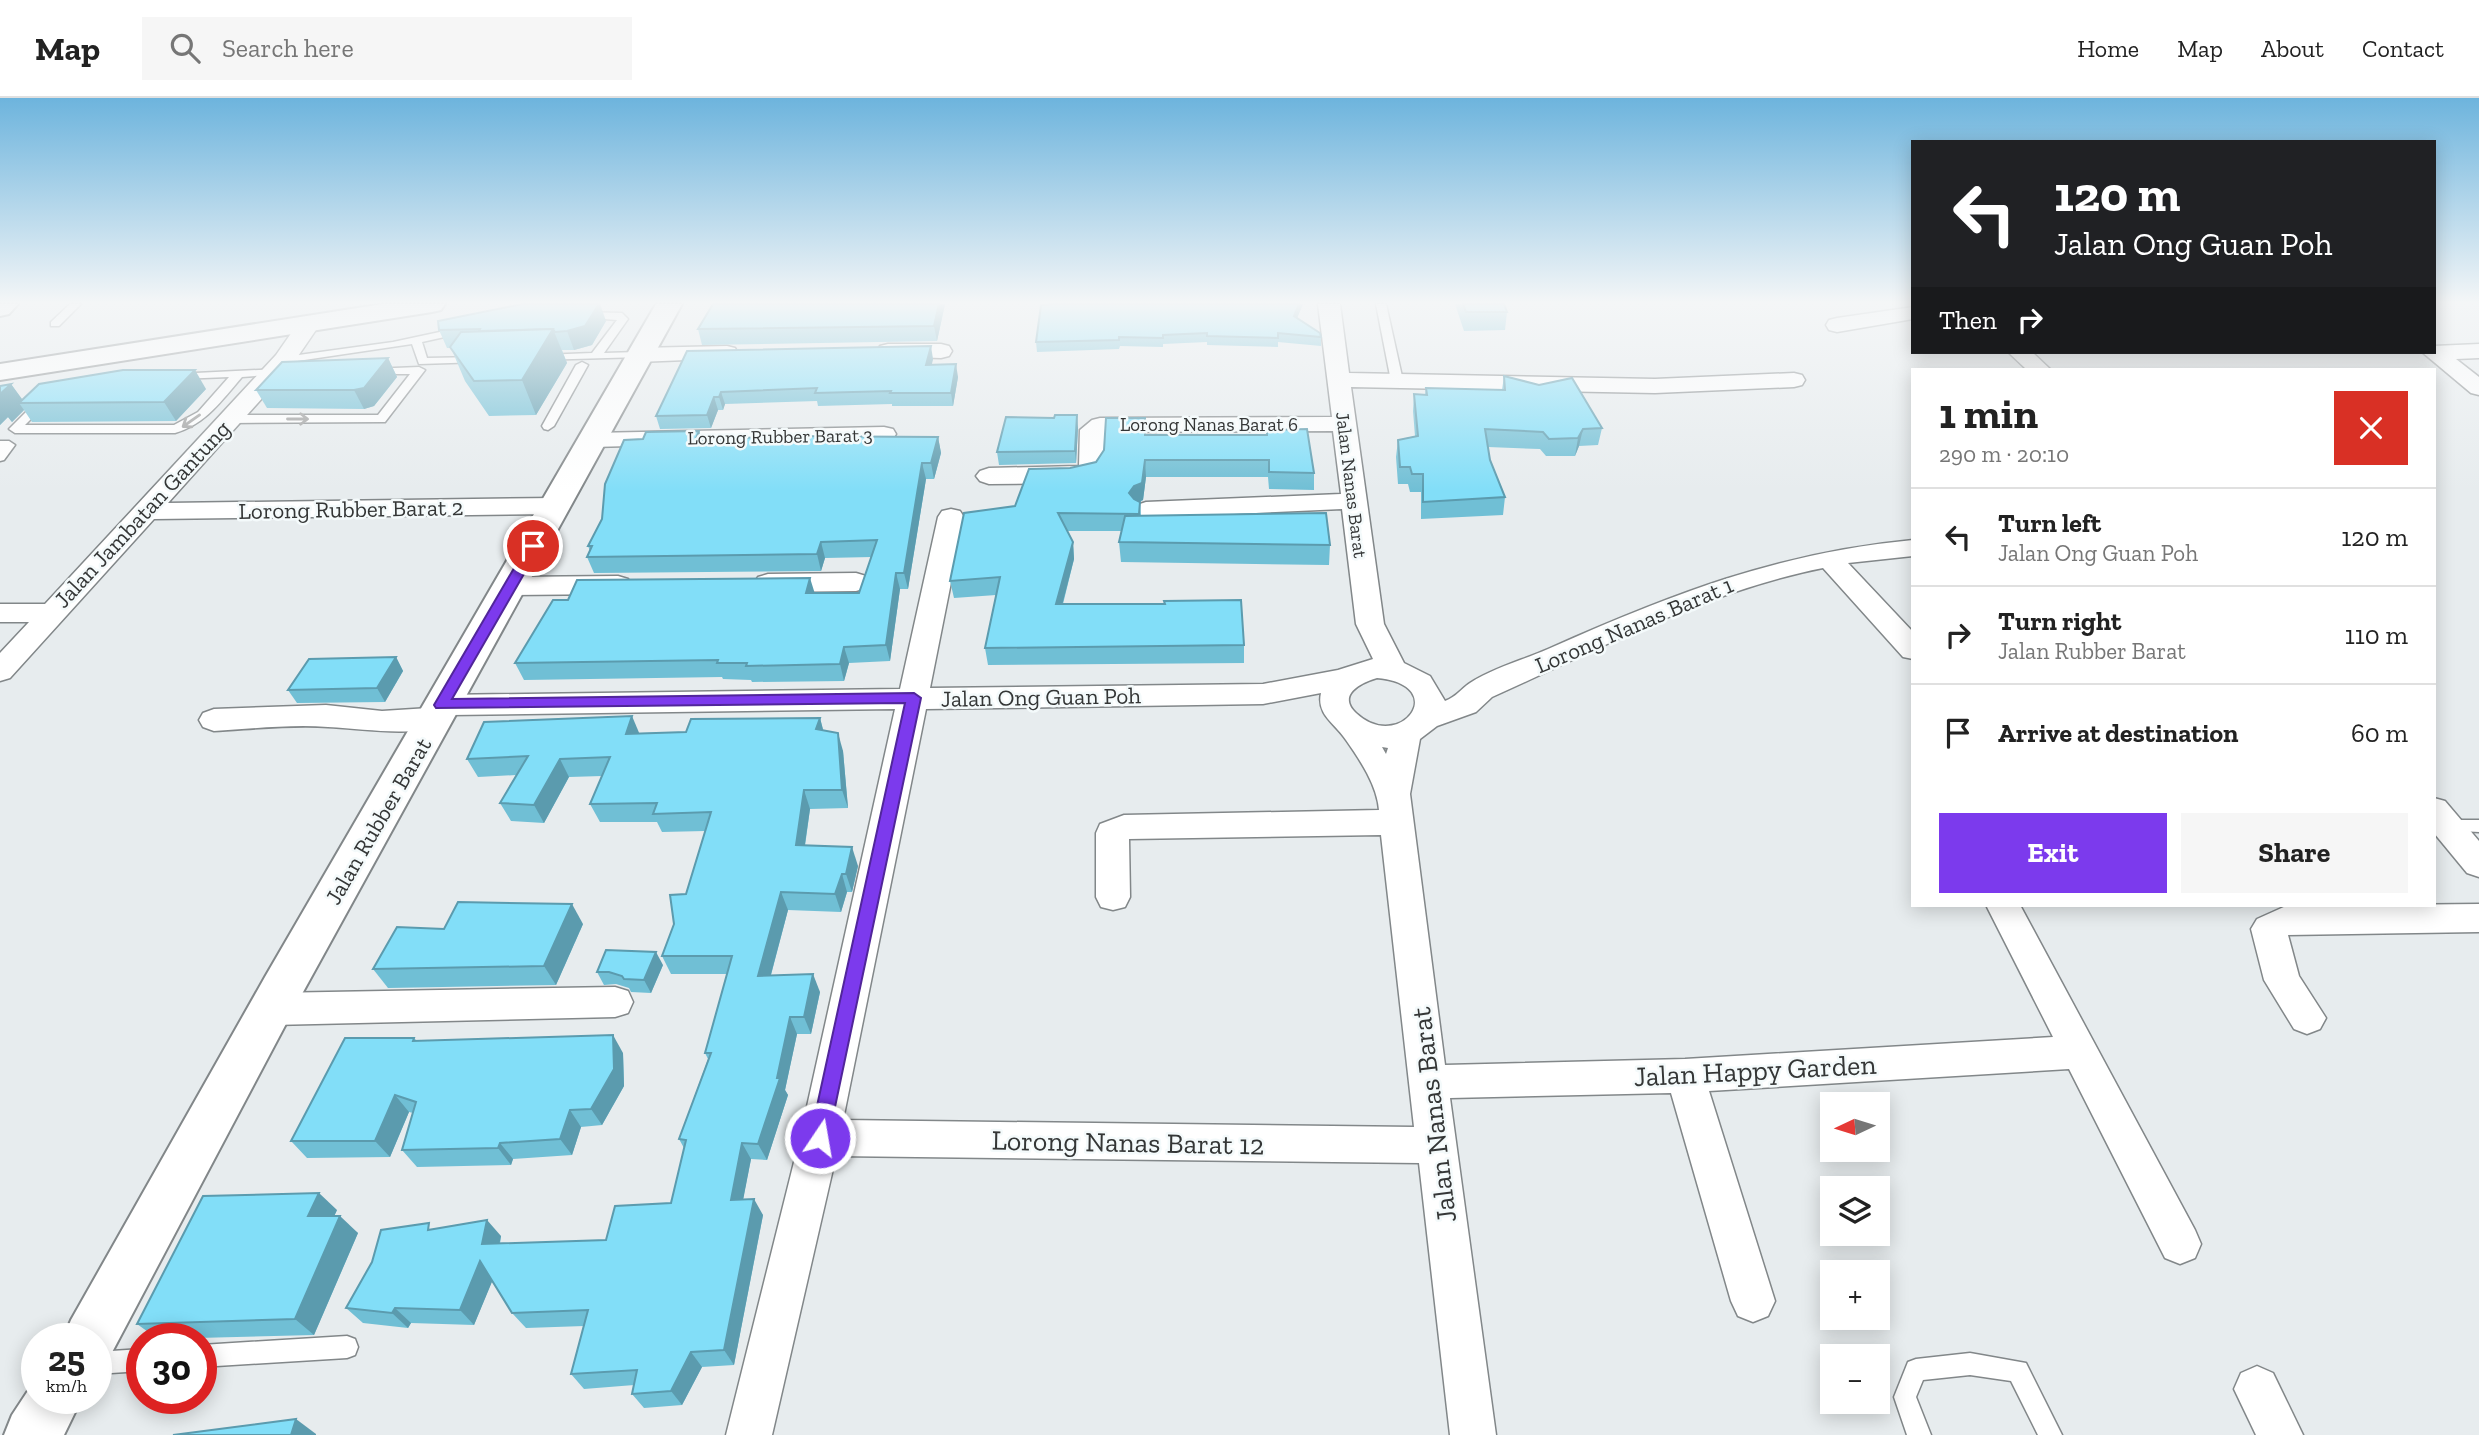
<!DOCTYPE html>
<html lang="en">
<head>
<meta charset="utf-8">
<style>
  body { margin:0; font-family:"Zilla Slab",serif; background:#f6f6f6; color:#222; height:100vh; display:flex; flex-direction:column; font-size:26px; white-space:nowrap }
  * { box-sizing:border-box; margin:0 }
  p { font-size:23px; color:#767676 }
  .icon { flex:none; width:38px; height:38px; fill:none; stroke:currentColor; stroke-width:2; stroke-linecap:round; stroke-linejoin:round }
  .map { position:relative; flex:1; overflow:hidden }
  .details { position:absolute; left:1911px; top:270px; width:525px; height:539px; display:flex; flex-direction:column; background:#fff; border-radius:0px; box-shadow:0 4px 18px #0003 }
  .details>* { flex:none }
  .banner { position:absolute; left:1911px; top:42px; width:525px; height:214px; border-radius:0px; box-shadow:0 4px 18px #0003; background:#202124; color:#fff; overflow:hidden }
  .needle { width:46px; rotate:266deg }
  .buttons { position:absolute; left:1820px; top:994px; display:grid; gap:14px }
  .buttons a { display:grid; place-items:center; width:70px; height:70px; border-radius:0px; background:#fff; box-shadow:0 4px 18px #0003; font-size:35px }
  .speed { position:absolute; left:21px; top:1225px; display:flex; gap:14px; font-size:35px; font-weight:700; text-align:center }
  .speed>* { display:grid; place-content:center; width:91px; height:91px; border-radius:50%; background:#fff; box-shadow:0 4px 18px #0003; line-height:1 }
  .speed small { font-size:18px; font-weight:400 }
  .speed .limit { border:10px solid #d22; background:#fff; color:#111 }
  .pin { position:absolute; display:grid; place-items:center; width:60px; height:60px; color:#fff; margin:-30px; border:4px solid #fff; border-radius:50%; box-shadow:0 2px 7px #0007 }
  .me { position:absolute; width:77px; margin:-38px; rotate:12deg; stroke-linejoin:round; filter:drop-shadow(0 0 5px #0008) }
  .turn { display:flex; align-items:center; gap:24px; height:147px; padding:0 28px; font-size:32px }
  .turn .icon { width:91px; height:91px; stroke-width:2.5 }
  .turn b { display:block; font-size:49px; line-height:60px }
  .then { display:flex; align-items:center; height:66px; padding:0 28px; background:#0003; gap:14px; font-size:26px }
  .round { display:grid; place-items:center; flex:none; width:74px; height:74px; border-radius:0px; background:#f6f6f6 }
  .headline { display:flex; align-items:center; justify-content:space-between; height:119px; padding:0 28px }
  h1 { font-size:42px; font-weight:800; line-height:52px }
  .action { display:flex; gap:14px; margin-top:auto; padding:14px 28px }
  .action a { flex:1; height:80px; border-radius:0px; background:#7c3aed; color:#fff; font-size:28px; font-weight:800; line-height:80px; text-align:center }
  .action a+a { background:#f6f6f6; color:#222 }
  ul { padding:0; list-style:none }
  li { display:flex; align-items:center; gap:21px; height:98px; padding:0 28px; border-top:2px solid #e0e0e0 }
  li div { flex:1 }
  li b { display:block; font-size:26px }
  li em { font-style:normal }
  header { display:flex; align-items:center; gap:42px; box-sizing:border-box; height:98px; padding:0 35px; background:#fff; border-bottom:2px solid #e0e0e0 }
  header strong { font-size:33px }
  nav { display:flex; gap:38px; margin-inline-start:auto; font-size:24px }
  .search { width:490px; height:63px; background:#f6f6f6; display:flex; align-items:center; gap:18px; box-sizing:border-box; padding:0 24px; border-radius:0px; color:#767676; font-size:26px }
  .map>svg:first-child { display:block }
  .lines { fill:none; stroke-linecap:round; stroke-linejoin:round }
  .lane-casing { stroke:#828789; stroke-width:3 }
  .street-casing { stroke:#828789; stroke-width:3 }
  .secondary-casing { stroke:#828789; stroke-width:4 }
  .primary-casing { stroke:#828789; stroke-width:4 }
  .lane { fill:#fff; fill-rule:evenodd }
  .street { fill:#fff; fill-rule:evenodd }
  .secondary { fill:#fff; fill-rule:evenodd }
  .primary { fill:#fff; fill-rule:evenodd }
  .wall { fill:#70bfd5 }
  .shaded-wall { fill:#5b9bae }
  .building { fill:#82def8; stroke:#5b9bae; stroke-width:2 }
  .oneway { stroke:#9a9a9a }
  .route { fill:#7c3aed; stroke:#51269a; stroke-width:2 }
  .labels { text-anchor:middle; stroke-width:5; stroke-linejoin:round; paint-order:stroke }
  .far-street-label { font-size:19px; fill:#343636; stroke:#f4fafb }
  .street-label { font-size:23px; fill:#343636; stroke:#f4fafb }
  .near-street-label { font-size:28px; fill:#343636; stroke:#f4fafb }
</style>
</head>
<body>
<header>
<strong>Map</strong>
<div class="search"><svg class="icon" aria-label="search" viewBox="0 0 24 24"><circle cx="10" cy="10" r="6"/><path d="M15 15l6 6"/></svg>Search here</div>
<nav><a>Home</a><a>Map</a><a>About</a><a>Contact</a></nav>
</header>
<div class="map">
<svg width="2479" height="1337" viewBox="0 0 2479 1337">
  <rect width="100%" height="100%" fill="#e7ecee"/>
  <g class="lines">
    <g class="lane-casing">
      <g id="lane">
        <path d="M70,206H81L59,228H51V224Z"/>
        <path d="M1376,206H1386L1403,283L1401,285L1391,283Z"/>
        <path d="M582,214L622,215L628,221L604,255L638,254L644,257L642,259L538,262L536,260L542,257L592,255L617,222L578,219L577,217Z"/>
        <path d="M463,229L467,230V234L422,244L427,260L478,259L482,260V264L419,266L412,246L284,265L278,262L284,259L393,244Z"/>
        <path d="M582,264L588,267L554,328L548,332L544,331L542,328L576,267Z"/>
        <path d="M419,269L425,272L385,324L230,325L224,321L230,317H378L410,276H374L370,275V271Z"/>
        <path d="M279,271L283,272V276L242,279C222,302 206,326 175,335H15L9,331L37,303L41,301L47,305L25,327H174L198,314L229,279L179,281L175,280V276Z"/>
        <path d="M0,343H9L15,347L4,362L0,363Z"/>
        <path d="M2448,722H2479V734L2442,732L2440,728L2442,724Z"/>
        <path d="M347,1238L355,1241L358,1249L355,1257L347,1260L201,1269V1247Z"/>
        <path d="M142,1251V1273L96,1276V1254Z"/>
        <path d="M1970,1255L2026,1265L2062,1337H2038L2011,1283L1970,1277L1923,1282L1916,1299L1931,1337H1907L1894,1299L1908,1264L1916,1261Z"/>
      </g>
    </g>
    <g class="street-casing">
      <g id="street">
        <path d="M1318,206H1340L1349,275L1655,281L1794,275L1802,277L1805,282L1802,287L1794,289L1655,295L1351,289L1384,526L1404,565L1430,578L1445,603C1456,599 1461,591 1470,585C1493,570 1523,562 1548,551C1672,496 1777,455 1913,442V458L1848,465L1913,534V561L1903,559L1823,470C1707,493 1599,551 1492,599L1476,614L1437,628L1420,641L1410,696L1445,967L1685,961L2053,939L1987,809L1988,807H2020L2195,1132L2201,1146L2195,1160L2180,1166L2165,1160L2069,971L1709,993L1775,1203L1768,1218L1753,1224L1738,1218L1731,1203L1671,995L1450,1000L1496,1337H1450L1419,1065L836,1058L772,1337H726L800,1040L895,611L450,617L451,620L447,627C407,639 368,631 328,629C291,626 251,631 214,633L203,629L199,622L203,615L214,611L326,607L382,613L429,610L427,607L431,600L442,597L900,591L938,419L942,413L951,411L960,413L964,419L930,590L1263,586L1338,572L1373,561L1356,526L1342,411L1146,420L1137,417L1133,412L1137,407L1146,404L1341,396L1333,333L1105,334L1103,369L1097,379L1072,385L989,386L980,383L976,378L980,373L989,370L1079,368L1080,332L1092,322L1100,320L1332,319ZM1377,580C1452,587 1400,656 1356,615C1337,597 1360,585 1377,580ZM1321,595C1316,617 1336,626 1346,642C1360,662 1377,687 1379,712L1124,717L1100,726L1096,735V799L1101,809L1113,812L1125,809L1130,799L1129,741L1381,737L1414,1029L843,1022L926,611L1263,606ZM1382,649L1388,650L1386,656Z"/>
        <path d="M1913,209V221L1837,234L1829,232L1826,227L1829,222L1837,220Z"/>
        <path d="M309,219L317,221L320,226L292,267L168,405L556,400L565,403L569,408L565,413L556,416L154,421L10,580L0,583V555L29,524H0V506H45L276,257L301,221Z"/>
        <path d="M888,246H941L949,248L952,253L949,258L941,260L880,258L877,253L880,248Z"/>
        <path d="M2479,246V260L2456,261L2479,279V297L2471,295L2422,254H2434V248Z"/>
        <path d="M727,248L735,250L738,255L735,260L638,264L630,262L627,257L630,252L638,250Z"/>
        <path d="M2008,254H2032L2050,271H2026Z"/>
        <path d="M884,329L893,331L896,336L893,341L592,349L583,347L580,342L583,337L592,335Z"/>
        <path d="M856,475L866,478L870,484L866,490L856,493L768,494L758,491L754,485L758,479L768,476Z"/>
        <path d="M618,478L628,481L632,487L628,493L618,496L511,497L501,494L497,488L501,482L511,479Z"/>
        <path d="M2434,700L2445,703L2479,743V779L2467,775L2434,735Z"/>
        <path d="M2479,806V834L2288,837L2299,878L2326,920L2320,931L2307,936L2294,931L2264,882L2251,831L2257,821L2286,808Z"/>
        <path d="M615,889L628,893L633,904L628,915L615,919L272,927L259,922L254,911L259,900L272,895Z"/>
        <path d="M2257,1268L2273,1275L2303,1337H2256L2234,1291L2241,1275Z"/>
      </g>
    </g>
    <g class="secondary-casing">
      <g id="secondary">
        <path d="M383,206H445L441,212L432,214L0,282V266Z"/>
        <path d="M656,206H682L297,905L109,1260L96,1265V1241H63L71,1222L265,879Z"/>
        <path d="M37,1279V1300H82L64,1337H4L12,1317Z"/>
      </g>
    </g>
    <g class="primary-casing">
      <path id="primary" d="M0,206H18L9,216L0,218Z"/>
    </g>
    <use href="#lane" class="lane"/>
    <use href="#street" class="street"/>
    <use href="#secondary" class="secondary"/>
    <use href="#primary" class="primary"/>
  </g>
  <g class="wall">
    <path d="M945,206L937,243L702,247L698,231Z"/>
    <path d="M1053,206H1303L1297,220L1321,239V248L1278,244V249L1207,247V244L1163,246V249L1120,248L1119,251L1037,254L1036,244Z"/>
    <path d="M1455,206H1504L1507,214L1505,232L1464,233Z"/>
    <path d="M606,223L592,247L574,252H562L567,265L536,317L489,318L465,283L451,250H447L439,232Z"/>
    <path d="M687,253L933,261L931,267L958,279L953,308H892V306L818,308L817,303L725,306L723,312H718L711,330L660,331L656,318Z"/>
    <path d="M388,260L397,279L374,308L364,311L267,310L256,292Z"/>
    <path d="M1504,278L1602,330L1598,347L1579,348L1575,358H1546L1540,351L1488,349L1490,362L1505,399L1503,417L1421,421V394H1410L1408,386H1398L1396,359L1398,342L1415,338L1413,313L1414,296L1425,297L1426,290L1502,292Z"/>
    <path d="M11,286L22,302L206,291L176,323L32,324L24,312L12,324L8,319L0,327V296Z"/>
    <path d="M1054,320L1078,330L1076,365L999,367L997,354Z"/>
    <path d="M699,333L702,342L938,339L941,355L934,381H926L908,491H900L890,563L849,565L844,583L752,584L751,582L723,581L722,579L524,582L515,565L815,495H859L872,459L825,460L821,473L594,475L587,459L590,453L588,448L643,341Z"/>
    <path d="M1146,337H1267L1314,375V392L1269,391L1268,379H1146L1143,402L1140,404L1141,417L1330,447L1329,467L1121,464L1119,444L1122,433H1067L1073,444L1074,461L1063,506L1244,547V565L988,567L985,550L996,497L954,500L950,483L1015,408L1070,370L1096,364Z"/>
    <path d="M396,559L403,573L385,604L297,605L288,592Z"/>
    <path d="M820,620L823,632L843,653L848,710L810,711L805,748L858,768L852,794H847L841,814L788,812L771,877L820,894L811,936H797L785,992L788,997L767,1062L751,1061L743,1101L763,1117L734,1267L702,1269L682,1307L644,1310L632,1296L634,1287L584,1291L571,1276L584,1228L526,1230L512,1215L492,1183L474,1227L411,1225L408,1230L363,1225L346,1210L434,1131L501,1138L500,1146L606,1142L671,1105L684,1050L679,1041L708,961L705,955L727,876H671L662,858L686,796L705,733L662,734L657,724H600L590,706L602,678L569,679L544,725L511,723L500,705L516,677L478,679L467,661L640,635L686,634Z"/>
    <path d="M583,826L556,887L388,890L373,871L444,831Z"/>
    <path d="M663,867L651,895L631,894L629,890L616,886L604,887L597,874Z"/>
    <path d="M414,940L417,943L623,955L624,988L602,1027L581,1029L572,1057L513,1061L511,1067L417,1069L402,1052L413,1015L409,1014L390,1059L307,1060L291,1043Z"/>
    <path d="M337,1112L334,1118L358,1135L314,1237L158,1241L137,1226Z"/>
  </g>
  <g class="shaded-wall">
    <path d="M600,206L606,223L592,247L574,252L567,233Z"/>
    <path d="M939,206H945L937,243L934,228Z"/>
    <path d="M1299,206H1303L1294,227V218Z"/>
    <path d="M553,231L567,265L536,317L522,282Z"/>
    <path d="M931,248L933,261L929,280L926,267Z"/>
    <path d="M388,260L397,279L374,308L364,311L354,292Z"/>
    <path d="M956,266L958,279L953,308L951,295Z"/>
    <path d="M195,272L206,291L176,323L164,304Z"/>
    <path d="M11,286L25,305H19L24,312L12,324L8,319L0,327V296Z"/>
    <path d="M721,294L725,306L723,312L719,299Z"/>
    <path d="M714,299L718,312L711,330L707,317Z"/>
    <path d="M1077,317L1078,330L1076,365L1075,353Z"/>
    <path d="M1583,331L1579,348L1575,358L1578,340Z"/>
    <path d="M699,333L704,349L695,343Z"/>
    <path d="M938,339L941,355L934,381L931,365Z"/>
    <path d="M1145,362L1146,379L1143,402L1135,405L1129,395L1134,388Z"/>
    <path d="M922,365L926,381L908,491L904,475Z"/>
    <path d="M821,444L825,460L821,473L817,456Z"/>
    <path d="M1073,444L1074,461L1058,523L1056,506Z"/>
    <path d="M896,475L900,491L890,563L886,547Z"/>
    <path d="M810,480L815,496L806,495Z"/>
    <path d="M844,549L849,565L844,583L840,566Z"/>
    <path d="M396,559L403,573L385,604L377,590Z"/>
    <path d="M632,618L640,637L626,636Z"/>
    <path d="M820,620L825,639L816,631Z"/>
    <path d="M838,635L843,653L848,710L842,692Z"/>
    <path d="M560,661L569,679L544,725L534,707Z"/>
    <path d="M804,692L810,711L802,766L796,747Z"/>
    <path d="M852,749L858,768L852,794L846,776Z"/>
    <path d="M842,776L847,794L841,814L835,796Z"/>
    <path d="M781,794L788,812L766,895L758,878Z"/>
    <path d="M572,806L583,826L556,887L544,868Z"/>
    <path d="M656,854L663,867L651,895L644,882Z"/>
    <path d="M813,876L820,894L811,936L804,919Z"/>
    <path d="M790,919L797,936L785,992L788,997L767,1062L758,1046L777,980Z"/>
    <path d="M613,937L623,955L624,988L602,1027L591,1011Z"/>
    <path d="M395,997L409,1014L390,1059L375,1043Z"/>
    <path d="M570,1012L581,1029L572,1057L560,1041Z"/>
    <path d="M500,1045L513,1061L511,1067L498,1050Z"/>
    <path d="M742,1045L751,1061L740,1118L731,1102Z"/>
    <path d="M319,1095L337,1112L326,1136L308,1118Z"/>
    <path d="M754,1101L763,1117L734,1267L724,1252Z"/>
    <path d="M340,1118L358,1135L314,1237L295,1221Z"/>
    <path d="M487,1122L501,1138L496,1162L482,1146Z"/>
    <path d="M480,1163L494,1179L474,1227L460,1212Z"/>
    <path d="M395,1210L411,1225L408,1230L392,1215Z"/>
    <path d="M691,1254L702,1269L682,1307L671,1293Z"/>
    <path d="M296,1321L316,1336V1337H291Z"/>
  </g>
  <g class="building">
    <path d="M523,206H599L585,228L567,233L555,234L553,231L479,233L480,231L439,232L438,223Z"/>
    <path d="M713,206H939L934,228L698,231Z"/>
    <path d="M1053,206H1299L1294,218L1320,235L1321,239L1278,235V240L1207,238V235L1163,237V240L1119,239V242L1036,244L1041,207Z"/>
    <path d="M1463,206H1504L1507,214H1466Z"/>
    <path d="M553,231L522,282L474,283L450,249L461,234Z"/>
    <path d="M931,248L926,267L956,266L951,295H890L891,293L815,295L817,290L721,294L719,299H714L707,317L656,318L687,253Z"/>
    <path d="M388,260L364,290L354,292H256L282,264Z"/>
    <path d="M123,272H195L164,304L19,305L39,286Z"/>
    <path d="M1504,278L1539,287L1572,280L1602,330L1583,331L1578,340L1549,341L1543,334L1485,331L1490,362L1505,399L1423,404V376H1412L1410,369H1400L1398,342L1418,338L1414,296L1427,297L1426,290L1505,292Z"/>
    <path d="M11,286L0,296V288Z"/>
    <path d="M1055,317H1077L1075,353L997,354L1006,319L1054,320Z"/>
    <path d="M1106,320H1145V337H1267V332L1307,331L1314,375L1269,374V362H1145L1142,385L1134,388L1129,395L1134,401L1140,404L1139,416L1058,415L1073,444L1056,506H1165L1164,503L1241,502L1244,547L985,550L1000,479L950,483L964,415L1015,408L1029,371L1070,370L1096,364L1104,352Z"/>
    <path d="M699,333L695,343L778,338L938,339L931,365H922L904,475H896L886,547L844,549L840,566L746,568L747,565H717L718,562L515,565L553,502H568L577,482L810,480L806,495H859L877,442L821,444L817,456L587,459L592,448H588L602,421L605,386L624,342L643,341L646,334Z"/>
    <path d="M1326,415L1330,447L1119,444L1125,418Z"/>
    <path d="M396,559L377,590L288,592L309,561Z"/>
    <path d="M632,618L626,636L686,634L691,621L820,620L816,631L838,635L842,692H804L796,747L852,749L846,776H842L835,796L781,794L758,878L813,876L804,919H790L777,980H780L758,1046L742,1045L731,1102L754,1101L724,1252L691,1254L671,1293L632,1296L637,1272L571,1276L588,1212L512,1215L480,1163L460,1212L395,1210L392,1215L346,1210L372,1164L381,1132L429,1125L428,1132L487,1122L482,1146L606,1142L615,1108L671,1105L686,1042L679,1041L711,955H705L732,858H662L674,826L670,797L686,796L711,714L653,716L657,705L590,706L610,659L560,661L534,707L500,705L528,658L467,661L484,624Z"/>
    <path d="M458,804L572,806L544,868L373,871L397,829L444,831Z"/>
    <path d="M606,852L656,854L644,882L624,881L622,878L609,874H597Z"/>
    <path d="M613,937L614,971L591,1011L570,1012L560,1041L500,1045L498,1050L402,1052L416,1004L395,997L375,1043H291L345,940H414L413,943Z"/>
    <path d="M319,1095L308,1118H340L295,1221L137,1226L203,1098Z"/>
    <path d="M296,1321L291,1337H173Z"/>
  </g>
  <defs><path id="oneway-shaft" d="M-6 0H5M1.5-3L5.5 0L1.5 3" fill="none" stroke-width="1.6" stroke-linecap="round" stroke-linejoin="round" transform="scale(1.75)"/></defs>
  <g class="oneway">
    <use href="#oneway-shaft" transform="translate(298 321)"/>
    <use href="#oneway-shaft" transform="translate(191 323) rotate(145)"/>
  </g>
  <linearGradient id="sky" x2="0" y2="1"><stop stop-color="#6db4dd"/><stop offset="0.52" stop-color="#f4f6f7"/><stop offset="1" stop-color="#f4f6f7" stop-opacity="0"/></linearGradient>
  <rect width="2479" height="393" fill="url(#sky)"/>
  <path class="route" d="M533,444L540,448L452,601L914,595L921,600L827,1047L820,1049L813,1047L810,1040L905,605L436,610L434,607L527,448Z"/>
  <g class="labels">
    <g class="far-street-label">
      <text x="1209" y="333">Lorong Nanas Barat 6</text>
      <text transform="translate(780 338) rotate(-1)" y="7">Lorong Rubber Barat 3</text>
      <text transform="translate(1352 387) rotate(83)" y="7">Jalan Nanas Barat</text>
    </g>
    <g class="street-label">
      <text transform="translate(351 411) rotate(-1)" y="8">Lorong Rubber Barat 2</text>
      <text transform="translate(142 416) rotate(-47)" y="8">Jalan Jambatan Gantung</text>
      <text transform="translate(1634 527) rotate(-23)" y="8">Lorong Nanas Barat 1</text>
      <text transform="translate(1041 599) rotate(-1)" y="8">Jalan Ong Guan Poh</text>
      <text transform="translate(378 723) rotate(-60)" y="8">Jalan Rubber Barat</text>
    </g>
    <g class="near-street-label">
      <text transform="translate(1755 972) rotate(-3)" y="10">Jalan Happy Garden</text>
      <text transform="translate(1433 1017) rotate(-97)" y="10">Jalan Nanas Barat</text>
      <text transform="translate(1128 1044) rotate(1)" y="10">Lorong Nanas Barat 12</text>
    </g>
  </g>
</svg>
<div class="buttons">
<a><svg class="needle" viewBox="-14 -14 28 28"><path d="M0-13l5 13h-10z" fill="#e53935"/><path d="M0 13l5-13h-10z" fill="#767676"/></svg></a>
<a><svg class="icon" aria-label="layers" viewBox="0 0 24 24"><path d="M12 4l9 5-9 5-9-5zM3 14l9 5 9-5"/></svg></a>
<a>+</a>
<a>−</a>
</div>
<div class="speed"><div>25<small>km/h</small></div><div class="limit">30</div></div>
<div class="pin" style="left:533px;top:448px;background:#d93025"><svg class="icon" aria-label="arrive" viewBox="0 0 24 24"><path d="M6 21V4h12l-3 4 3 4H6"/></svg></div>
<svg class="me" style="left:820px;top:1040px" viewBox="-20 -20 40 40"><circle r="17" fill="#7c3aed" stroke="#fff" stroke-width="3"/><path d="M0-11L8 9 0 5-8 9z" fill="#fff"/></svg>
<div class="banner">
<div class="turn"><svg class="icon" aria-label="left" viewBox="0 0 24 24"><path d="M17 20v-9H6M10 6l-5 5 5 5"/></svg><div><b>120 m</b>Jalan Ong Guan Poh</div></div>
<div class="then">Then<svg class="icon" aria-label="right" viewBox="0 0 24 24"><path d="M7 20v-9h11M14 6l5 5-5 5"/></svg></div>
</div>
<section class="details">
<div class="headline"><div><h1>1 min</h1><p>290 m · 20:10</p></div><a class="round" style="background:#d93025;color:#fff"><svg class="icon" aria-label="close" viewBox="0 0 24 24"><path d="M6 6l12 12M18 6L6 18"/></svg></a></div>
<ul>
<li><svg class="icon" aria-label="left" viewBox="0 0 24 24"><path d="M17 20v-9H6M10 6l-5 5 5 5"/></svg><div><b>Turn left</b><p>Jalan Ong Guan Poh</p></div><em>120 m</em></li>
<li><svg class="icon" aria-label="right" viewBox="0 0 24 24"><path d="M7 20v-9h11M14 6l5 5-5 5"/></svg><div><b>Turn right</b><p>Jalan Rubber Barat</p></div><em>110 m</em></li>
<li><svg class="icon" aria-label="arrive" viewBox="0 0 24 24"><path d="M6 21V4h12l-3 4 3 4H6"/></svg><div><b>Arrive at destination</b></div><em>60 m</em></li>
</ul>
<div class="action"><a>Exit</a><a>Share</a></div>
</section>
</div>
</body>
</html>
